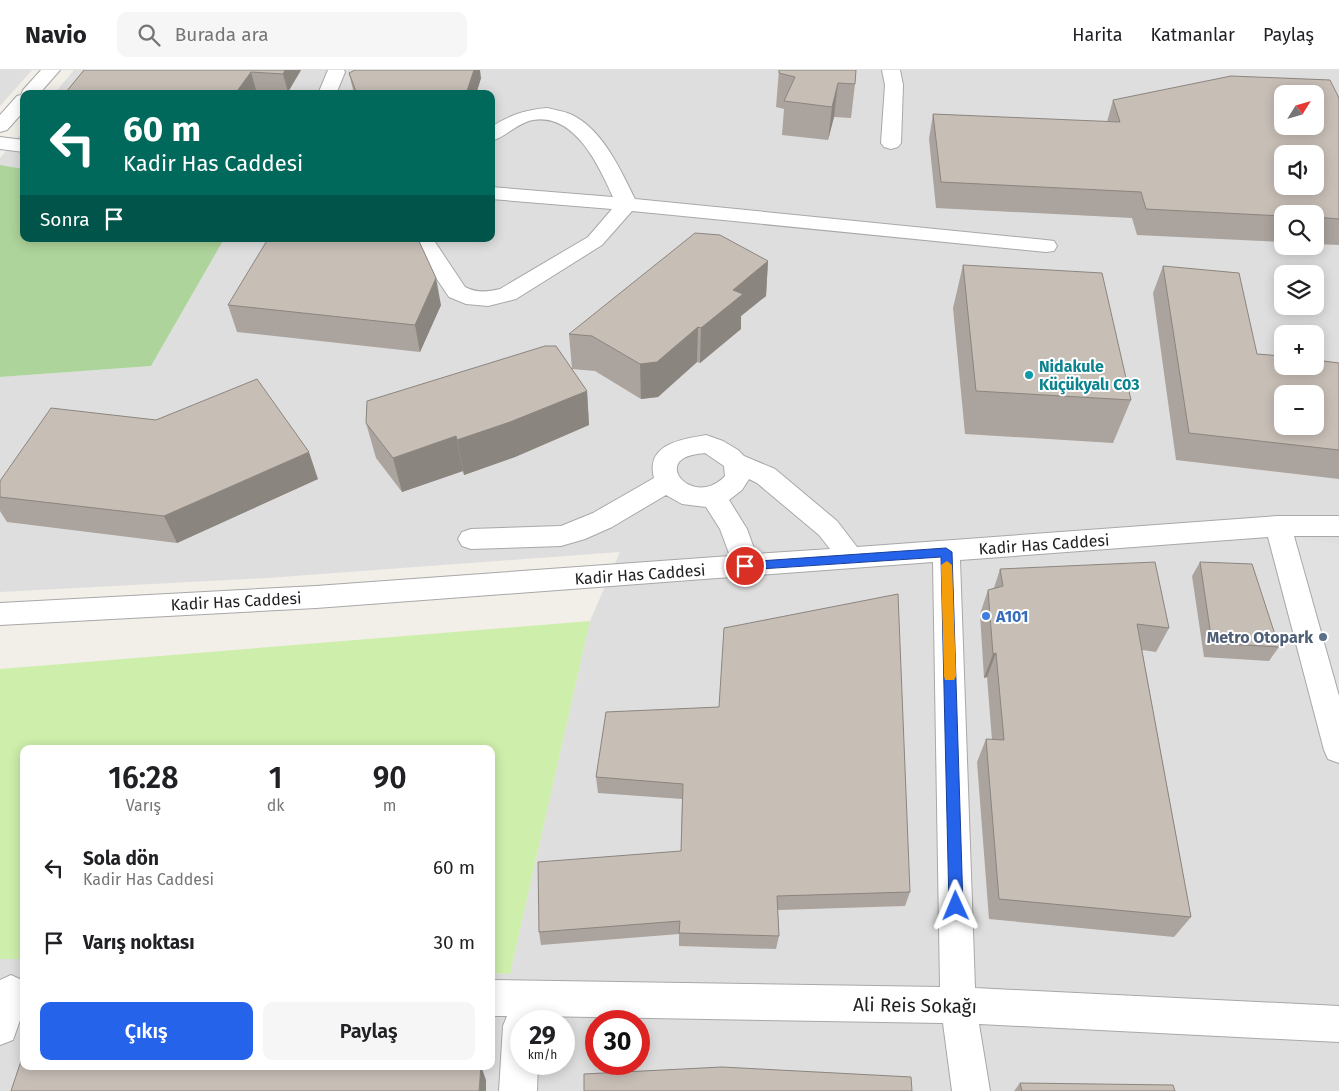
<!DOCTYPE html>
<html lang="tr">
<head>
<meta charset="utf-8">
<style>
  body { margin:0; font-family:"Fira Sans",sans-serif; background:#f6f6f6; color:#202124; height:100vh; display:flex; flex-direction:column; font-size:19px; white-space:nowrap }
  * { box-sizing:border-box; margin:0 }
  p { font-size:16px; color:#757577 }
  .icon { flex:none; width:28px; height:28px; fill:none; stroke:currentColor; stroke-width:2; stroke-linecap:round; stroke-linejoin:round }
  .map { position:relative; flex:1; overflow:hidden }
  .side { position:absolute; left:20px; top:675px; width:475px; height:325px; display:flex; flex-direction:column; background:#fff; border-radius:10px; box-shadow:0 2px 12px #0003 }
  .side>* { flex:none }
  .hud { position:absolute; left:20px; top:20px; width:475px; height:152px; border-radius:10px; box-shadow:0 2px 12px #0003; background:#00695c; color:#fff; overflow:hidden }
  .needle { width:32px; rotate:53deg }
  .tools { position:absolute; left:1274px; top:15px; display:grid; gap:10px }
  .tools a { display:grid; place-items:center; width:50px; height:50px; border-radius:10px; background:#fff; box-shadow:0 2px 12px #0003; font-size:25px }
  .speed { position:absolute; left:510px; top:940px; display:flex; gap:10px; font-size:25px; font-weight:700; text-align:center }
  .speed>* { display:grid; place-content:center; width:65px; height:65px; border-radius:50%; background:#fff; box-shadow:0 2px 12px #0003; line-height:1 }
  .speed small { font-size:12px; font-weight:400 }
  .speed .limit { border:8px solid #d22; background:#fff; color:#111 }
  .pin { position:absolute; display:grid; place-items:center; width:42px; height:42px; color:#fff; margin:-21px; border:2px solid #fff; border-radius:50%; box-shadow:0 1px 5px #0007 }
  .me { position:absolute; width:55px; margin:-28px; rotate:359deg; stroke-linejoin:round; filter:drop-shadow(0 0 4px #0008) }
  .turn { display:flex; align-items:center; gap:18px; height:105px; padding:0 20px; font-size:22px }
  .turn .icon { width:65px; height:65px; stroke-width:2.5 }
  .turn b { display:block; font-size:35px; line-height:42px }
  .then { display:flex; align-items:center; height:48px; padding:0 20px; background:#0003; gap:10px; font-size:19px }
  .eta { display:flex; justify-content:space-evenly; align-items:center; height:85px; text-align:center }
  .eta b { font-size:30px; font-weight:600; line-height:35px }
  .primary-button { display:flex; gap:10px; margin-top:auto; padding:10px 20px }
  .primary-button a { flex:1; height:58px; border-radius:10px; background:#2563eb; color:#fff; font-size:20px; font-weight:600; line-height:58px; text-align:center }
  .primary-button a+a { background:#f6f6f6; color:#202124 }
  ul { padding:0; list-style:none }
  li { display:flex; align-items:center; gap:15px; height:75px; padding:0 20px }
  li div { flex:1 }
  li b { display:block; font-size:19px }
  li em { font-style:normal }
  header { display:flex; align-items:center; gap:30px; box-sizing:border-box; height:70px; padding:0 25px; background:#fff; border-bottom:1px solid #e0e0e0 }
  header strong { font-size:24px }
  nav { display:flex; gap:28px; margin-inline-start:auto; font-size:18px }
  .search { width:350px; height:45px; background:#f6f6f6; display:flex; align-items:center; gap:12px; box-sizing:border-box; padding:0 18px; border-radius:10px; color:#757577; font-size:19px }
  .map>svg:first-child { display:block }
  .residential { fill:#dfdede; fill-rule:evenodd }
  .grass { fill:#ceeeab }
  .forest { fill:#add49a }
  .parking { fill:#e1e1e1 }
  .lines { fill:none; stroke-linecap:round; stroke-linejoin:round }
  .minor-casing { stroke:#a8a8a8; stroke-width:2 }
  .minor { fill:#fff; fill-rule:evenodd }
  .wall { fill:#aba39d }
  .shaded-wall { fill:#8b857f }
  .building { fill:#c7beb6; stroke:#8b857f; fill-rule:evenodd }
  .route { fill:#2563eb; stroke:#184099 }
  .slow { fill:#f59e0b }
  .culture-dot { fill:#0f9aa8; stroke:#fff; stroke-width:2 }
  .shop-dot { fill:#3f7fe0; stroke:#fff; stroke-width:2 }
  .service-dot { fill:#5c6f8a; stroke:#fff; stroke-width:2 }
  .labels { text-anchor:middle; stroke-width:4; stroke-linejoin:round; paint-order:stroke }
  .culture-label { font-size:16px; font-weight:bold; fill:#0d838f; stroke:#fff; text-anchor:start }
  .street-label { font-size:16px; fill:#212121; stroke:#fff }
  .shop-label { font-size:16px; font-weight:bold; fill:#366cbe; stroke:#fff; text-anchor:start }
  .service-label { font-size:16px; font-weight:bold; fill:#4e5e75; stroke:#fff; text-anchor:end }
  .near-street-label { font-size:19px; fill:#212121; stroke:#fff }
</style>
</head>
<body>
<header>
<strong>Navio</strong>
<div class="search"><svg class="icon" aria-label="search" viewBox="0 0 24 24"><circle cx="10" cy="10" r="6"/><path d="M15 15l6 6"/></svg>Burada ara</div>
<nav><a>Harita</a><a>Katmanlar</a><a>Paylaş</a></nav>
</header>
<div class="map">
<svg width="1339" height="1021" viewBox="0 0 1339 1021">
  <rect width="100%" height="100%" fill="#f2eee8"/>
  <g class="residential">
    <path d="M0,0H32L0,36Z"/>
    <path d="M74,0H1339V1021H0V889L12,888L24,889V996H491V903L510,904L590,551L620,482L267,508L0,522V307L151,296L224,169H491V24H54ZM1282,24H1315V56H1282ZM1282,84H1315V116H1282ZM1282,144H1315V176H1282ZM1282,204H1315V236H1282ZM1282,264H1315V296H1282ZM1282,324H1315V356H1282ZM521,951H564V994H521ZM596,951H639V994H596Z"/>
    <path d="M24,60V99L0,95V88Z"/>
  </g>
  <path class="grass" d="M590,551L510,904L491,903V679H24V889H0V599Z"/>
  <path class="forest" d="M0,95L24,99V169H224L151,296L0,307Z"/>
  <path class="parking" d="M1275,463L1339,474V659Z"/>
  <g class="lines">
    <g class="minor-casing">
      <g id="minor">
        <path d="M41,0H60L39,24H24V41L7,60L0,62V45L17,26L21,25L23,20Z"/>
        <path d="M328,0H344L345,2L336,24H318Z"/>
        <path d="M882,0H900L903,15L901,73L898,77L891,79L884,77L881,73L885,15Z"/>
        <path d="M547,38C555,40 563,41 570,44C602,58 620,99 635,129L1046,170L1054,171L1057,176L1054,181L1046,182L632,141L602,175L516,229L488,236L466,234L449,227L416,178L413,169H433L465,217C476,223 488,222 500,219L588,167L612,139L491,129V117L613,127C599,96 575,43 533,50C517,53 506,67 491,71V57C510,45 525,40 547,38Z"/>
        <path d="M0,67L24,70V82L0,79Z"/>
        <path d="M706,365L723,371L738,380L744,386L775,399L837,451L857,477L1278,446H1339V466H1294L1339,626V693L1328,689L1324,680L1268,467L960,490L975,918L1339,936V972L979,954L990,1021H952L943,953L535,946L537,951H521V994H538L537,1021H499L503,956L507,946H491V910L940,917L933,492L316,538L0,555V533L316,516L730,486L720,459L706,437L682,434L666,425L612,457L585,469L561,476L471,479L462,476L458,469L462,462L471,459L561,456L593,443L654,408C645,374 682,369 706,365ZM705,383L724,396L725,406C701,432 668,408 679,392C685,385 697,384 705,383ZM749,409L757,413L819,465L830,479L756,484L747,459L729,430L742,420Z"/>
        <path d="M11,905L24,911V939L13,970L0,975V910Z"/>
      </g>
    </g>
    <use href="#minor" class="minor"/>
  </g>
  <g class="wall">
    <path d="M84,0H301L288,22L256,20L254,24H67L66,22Z"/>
    <path d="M779,0L855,14L851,48L834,47L828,70L782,65L784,39L776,37Z"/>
    <path d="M349,3L481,8L476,24H354Z"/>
    <path d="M1339,28V175L1315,174V144H1282V172L1137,165L1132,148L936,138L929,69L933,44L1107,52L1113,30Z"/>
    <path d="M768,191L766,226L741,246V259L700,293L697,292L658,327L641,329L595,301L572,299L569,264Z"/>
    <path d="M963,195L1131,330L1113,373L965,364L953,238Z"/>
    <path d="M1163,196L1257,284L1339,293V409L1176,390L1153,223Z"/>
    <path d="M228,235H441L420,282L237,262Z"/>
    <path d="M587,321L589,355L515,387L464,405L463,401L402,422L376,388L366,353Z"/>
    <path d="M318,409L177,473L7,452L0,441V411Z"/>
    <path d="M1200,492L1279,577L1269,591L1204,587L1192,506Z"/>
    <path d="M1000,499L1169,558L1156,582L1142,580L1191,847L1174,867L989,849L977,692L986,669L992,670L987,607L984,608L980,544L988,520L994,518Z"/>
    <path d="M606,642L910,822L905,836L778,840L779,866L776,879L679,876V864L541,875L539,862L681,781L682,729L598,723L596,707Z"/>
    <path d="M1020,1013L1175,1021H1014Z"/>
  </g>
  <g class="shaded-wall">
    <path d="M285,0H301L288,22L283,4Z"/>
    <path d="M474,0H480L481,8L476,24H461Z"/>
    <path d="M251,2L256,20L254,24H235Z"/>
    <path d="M838,13L834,47L828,70L832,37Z"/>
    <path d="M768,191L766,226L741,246V259L700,293L701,258L733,220Z"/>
    <path d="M436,208L441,235L420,282L415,255Z"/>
    <path d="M698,257L697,292L658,327L641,329L640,294Z"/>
    <path d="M587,321L589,355L515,387L464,405L457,370Z"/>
    <path d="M456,366L463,401L402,422L393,388Z"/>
    <path d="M309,382L318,409L177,473L164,446Z"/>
    <path d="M996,583L987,607L984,608L993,584Z"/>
    <path d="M241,996H249L255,1003L241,998Z"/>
    <path d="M481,996L486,1010V1021H479Z"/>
  </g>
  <g class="building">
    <path d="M84,0H285L283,4L251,2L235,24H148L127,22L126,24H100L66,22Z"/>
    <path d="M355,0H474L467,21L461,24H357L349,3Z"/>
    <path d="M779,0H856L855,14L838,13L832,37L784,31L795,7L779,3Z"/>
    <path d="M1231,6L1330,10L1339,28V149L1315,147V144H1282V146L1146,139L1141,122L941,112L933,44L1120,52L1113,30ZM1282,24H1315V56H1282ZM1282,84H1315V116H1282Z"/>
    <path d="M695,163L720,165L768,191L733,220L743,224L701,258L698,257L657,292L640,294L592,266L569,264Z"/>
    <path d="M268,169H418L436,208L415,255L228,235Z"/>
    <path d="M963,195L1102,203L1131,330L976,321Z"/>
    <path d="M1163,196L1239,203L1257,284L1282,286V296H1315V290L1339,293V380L1189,363ZM1282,324H1315V356H1282Z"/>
    <path d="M545,276H556L587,321L510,352L457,370L456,366L393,388L366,353L367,331Z"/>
    <path d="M257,309L309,382L164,446L0,427V411L51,338L156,350Z"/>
    <path d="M1155,492L1169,558L1137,554L1191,847L999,829L986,669L1004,670L996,583L993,584L988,520L1003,516L1000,499Z"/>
    <path d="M1200,492L1252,494L1279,577L1212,573Z"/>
    <path d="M898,524L910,822L777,826L779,866L679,863L680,851L539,862L538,792L681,781L683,714L596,707L606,642L719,637L724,558Z"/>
    <path d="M22,988H24V996H241V998L481,996L479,1021H11Z"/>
    <path d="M722,997L911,1007L912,1021H584V1004Z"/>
    <path d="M1020,1013L1173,1015L1175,1021H1022Z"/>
  </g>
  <path class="route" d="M946,478L952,482L963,836L961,841L956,843L951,841L949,836L941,487L745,500L739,496L745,492Z"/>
  <path class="slow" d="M947,491L952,495L956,606L954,610H945L944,606L941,495Z"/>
  <circle class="culture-dot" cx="1029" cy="305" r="5"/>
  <circle class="shop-dot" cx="986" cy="546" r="5"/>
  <circle class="service-dot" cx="1323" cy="567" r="5"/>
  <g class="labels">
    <g class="culture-label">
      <text x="1039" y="302">Nidakule<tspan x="1039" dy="18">Küçükyalı C03</tspan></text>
    </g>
    <g class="street-label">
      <text transform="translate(1044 474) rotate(-4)" y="6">Kadir Has Caddesi</text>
      <text transform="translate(640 504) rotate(-4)" y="6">Kadir Has Caddesi</text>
      <text transform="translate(236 531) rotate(-3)" y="6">Kadir Has Caddesi</text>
    </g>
    <g class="shop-label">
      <text x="996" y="552">A101</text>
    </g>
    <g class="service-label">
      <text x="1313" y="573">Metro Otopark</text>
    </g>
    <g class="near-street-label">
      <text transform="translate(915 935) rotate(1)" y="7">Ali Reis Sokağı</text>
    </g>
  </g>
</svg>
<div class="tools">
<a><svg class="needle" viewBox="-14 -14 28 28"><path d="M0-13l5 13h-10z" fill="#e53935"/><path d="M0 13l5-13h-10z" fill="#757577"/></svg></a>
<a><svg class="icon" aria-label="sound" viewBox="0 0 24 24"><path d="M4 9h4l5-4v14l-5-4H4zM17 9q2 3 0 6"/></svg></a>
<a><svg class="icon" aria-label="search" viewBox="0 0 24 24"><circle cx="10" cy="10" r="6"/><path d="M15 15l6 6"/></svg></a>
<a><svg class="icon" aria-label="layers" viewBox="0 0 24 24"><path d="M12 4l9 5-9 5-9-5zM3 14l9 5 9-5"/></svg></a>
<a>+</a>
<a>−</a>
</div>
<div class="speed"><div>29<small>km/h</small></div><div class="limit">30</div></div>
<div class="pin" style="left:745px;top:496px;background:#d93025"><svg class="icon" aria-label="arrive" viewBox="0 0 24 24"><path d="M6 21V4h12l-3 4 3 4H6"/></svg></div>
<svg class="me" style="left:956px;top:836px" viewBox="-20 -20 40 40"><path d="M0-17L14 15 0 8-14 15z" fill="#2563eb" stroke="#fff" stroke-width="4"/></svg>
<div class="hud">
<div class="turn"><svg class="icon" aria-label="left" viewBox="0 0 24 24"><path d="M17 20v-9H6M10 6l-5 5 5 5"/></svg><div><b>60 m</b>Kadir Has Caddesi</div></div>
<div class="then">Sonra<svg class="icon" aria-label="arrive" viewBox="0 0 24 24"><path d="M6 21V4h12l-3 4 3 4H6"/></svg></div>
</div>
<section class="side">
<div class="eta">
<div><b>16:28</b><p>Varış</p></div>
<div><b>1</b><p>dk</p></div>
<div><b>90</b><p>m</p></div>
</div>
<ul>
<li><svg class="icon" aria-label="left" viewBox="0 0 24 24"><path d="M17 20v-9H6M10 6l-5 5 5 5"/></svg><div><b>Sola dön</b><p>Kadir Has Caddesi</p></div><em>60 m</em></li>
<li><svg class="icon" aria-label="arrive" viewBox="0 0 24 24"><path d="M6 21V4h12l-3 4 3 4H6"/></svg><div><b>Varış noktası</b></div><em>30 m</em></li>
</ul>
<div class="primary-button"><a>Çıkış</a><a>Paylaş</a></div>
</section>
</div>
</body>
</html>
